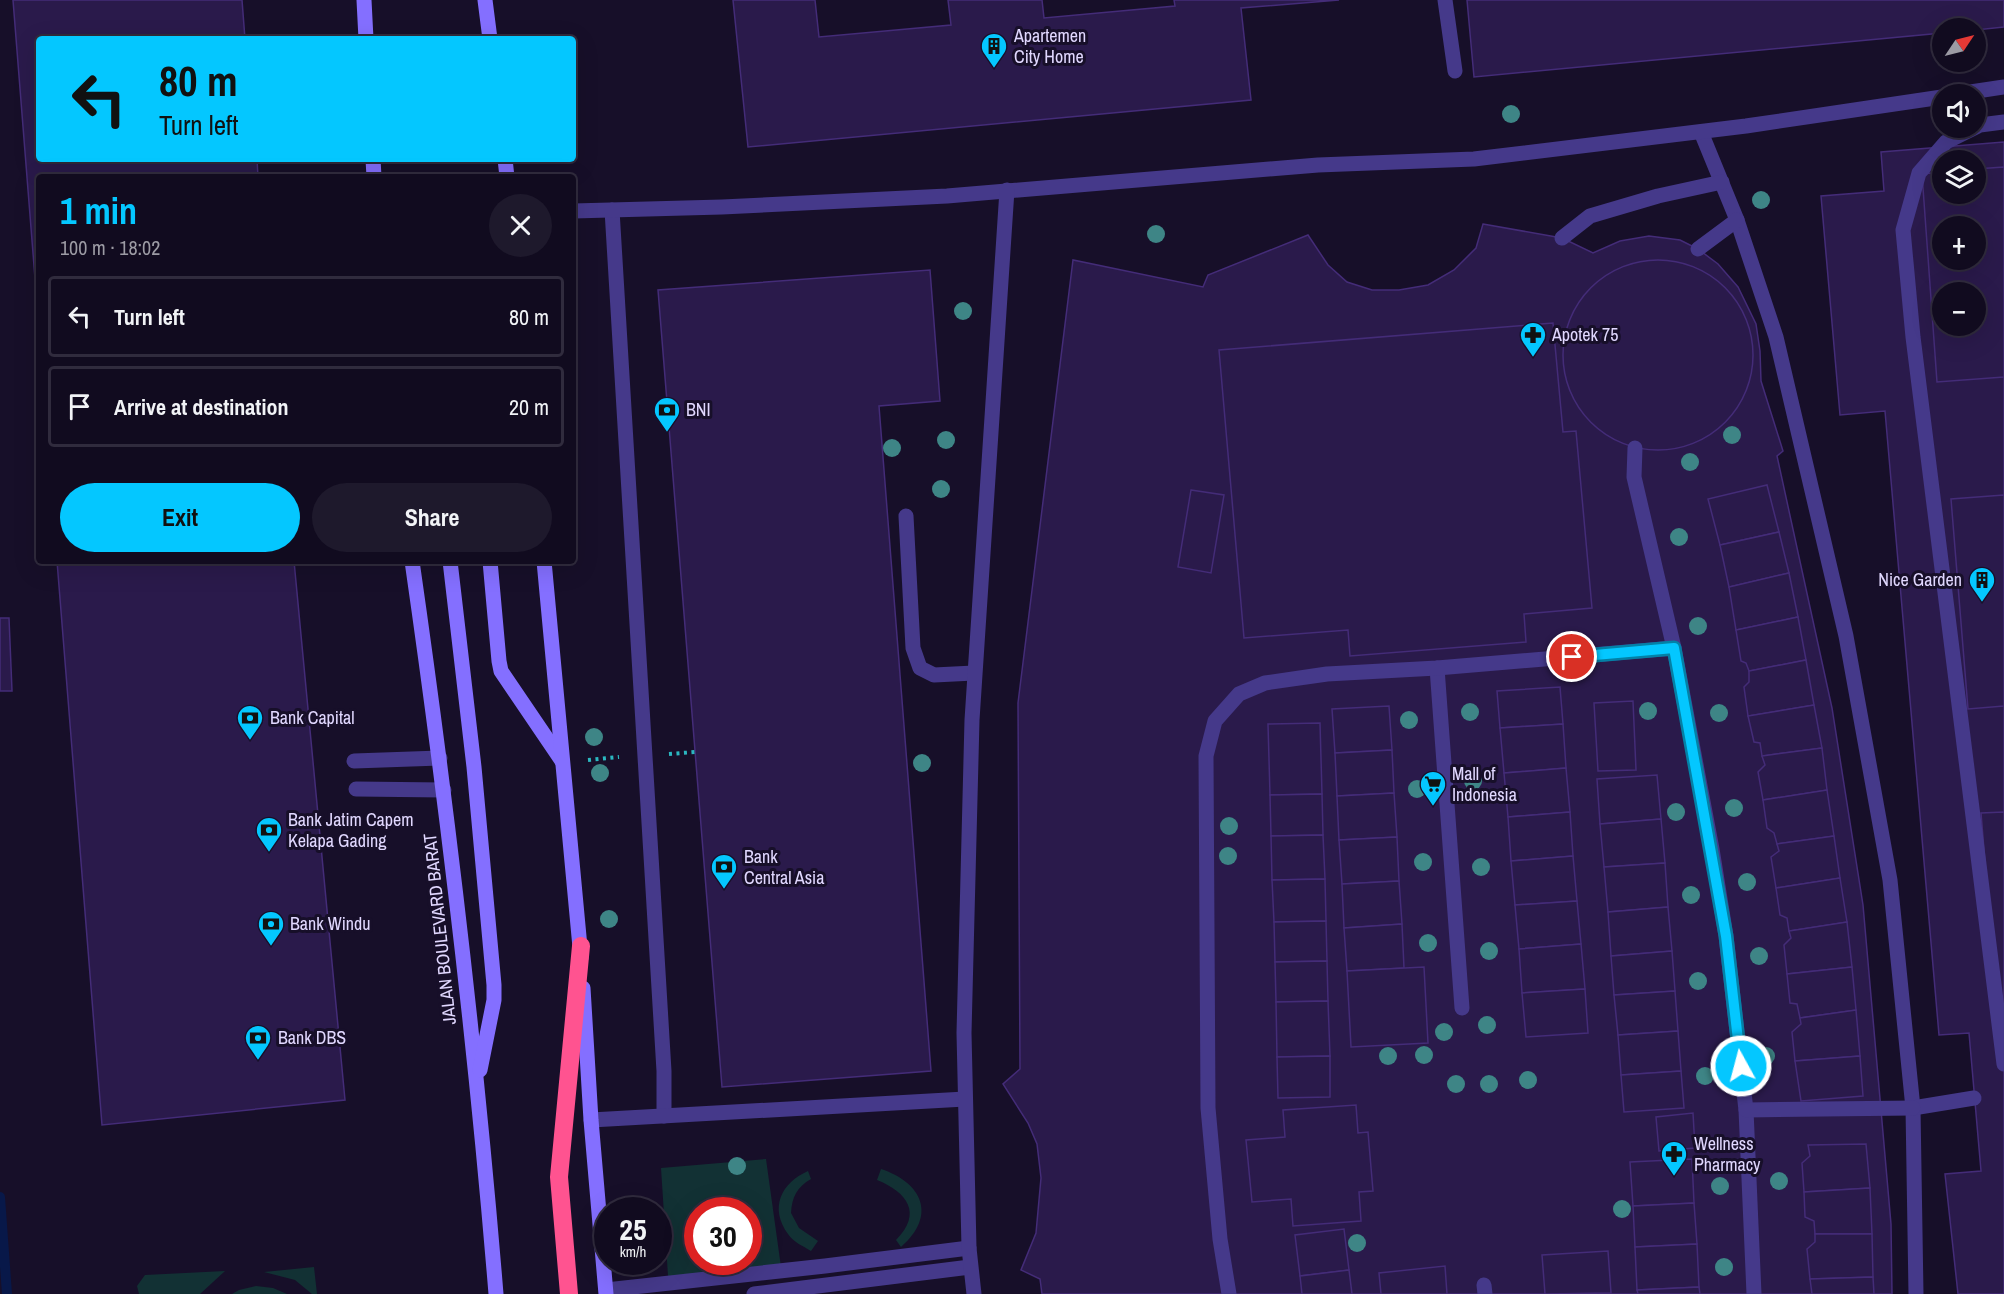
<!DOCTYPE html>
<html lang="en">
<head>
<meta charset="utf-8">
<style>
  body { margin:0; font-family:"Archivo Narrow",sans-serif; background:#1e192c; color:#f1f3f6; height:100vh; display:flex; flex-direction:column; font-size:22px; white-space:nowrap }
  * { box-sizing:border-box; margin:0 }
  p { font-size:20px; color:#9c9ba4 }
  .icon { flex:none; width:33px; height:33px; fill:none; stroke:currentColor; stroke-width:2; stroke-linecap:round; stroke-linejoin:round }
  .map { position:relative; flex:1; overflow:hidden }
  .drawer { position:absolute; left:36px; top:174px; width:540px; height:390px; display:flex; flex-direction:column; background:#110b1f; border-radius:6px; box-shadow:0 6px 24px #0002,0 0 0 2px #302b3d }
  .drawer>* { flex:none }
  .top-card { position:absolute; left:36px; top:36px; width:540px; height:126px; border-radius:6px; box-shadow:0 6px 24px #0002,0 0 0 2px #302b3d; background:#04c7ff; color:#111; overflow:hidden }
  .needle { width:39px; rotate:55deg }
  .tools { position:absolute; left:1932px; top:18px; display:grid; gap:12px }
  .tools a { display:grid; place-items:center; width:54px; height:54px; border-radius:50%; background:#110b1f; box-shadow:0 6px 24px #0002,0 0 0 2px #302b3d; font-size:30px }
  .speed { position:absolute; left:594px; top:1197px; display:flex; gap:12px; font-size:30px; font-weight:700; text-align:center }
  .speed>* { display:grid; place-content:center; width:78px; height:78px; border-radius:50%; background:#110b1f; box-shadow:0 6px 24px #0002,0 0 0 2px #302b3d; line-height:1 }
  .speed small { font-size:15px; font-weight:400 }
  .speed .limit { border:9px solid #d22; background:#fff; color:#111 }
  .pin { position:absolute; display:grid; place-items:center; width:51px; height:51px; color:#fff; margin:-26px; border:3px solid #fff; border-radius:50%; box-shadow:0 2px 6px #0007 }
  .me { position:absolute; width:66px; margin:-33px; rotate:353deg; stroke-linejoin:round; filter:drop-shadow(0 0 4px #0008) }
  .turn { display:flex; align-items:center; gap:21px; height:126px; padding:0 24px; font-size:27px }
  .turn .icon { width:78px; height:78px; stroke-width:2.5 }
  .turn b { display:block; font-size:42px; line-height:51px }
  .round { display:grid; place-items:center; flex:none; width:63px; height:63px; border-radius:32px; background:#1e192c }
  .head { display:flex; align-items:center; justify-content:space-between; height:102px; padding:0 24px }
  h1 { font-size:36px; font-weight:700; line-height:45px; color:#04c7ff }
  .button { display:flex; gap:12px; margin-top:auto; padding:12px 24px }
  .button a { flex:1; height:69px; border-radius:36px; background:#04c7ff; color:#111; font-size:24px; font-weight:700; line-height:69px; text-align:center }
  .button a+a { background:#1e192c; color:#f1f3f6 }
  ul { padding:0; list-style:none }
  li { display:flex; align-items:center; gap:18px; height:81px; margin:0 12px 9px; padding:0 12px; border:3px solid #302b3d; border-radius:6px }
  li div { flex:1 }
  li b { display:block; font-size:22px }
  li em { font-style:normal }
  .map>svg:first-child { display:block }
  .green { fill:#123134; fill-rule:evenodd }
  .lines { fill:none; stroke-linecap:round; stroke-linejoin:round }
  .stream { stroke:#081849; stroke-width:10 }
  .building { fill:#2a1a4b; stroke:#442c78; stroke-width:1.5; fill-rule:evenodd }
  .path { stroke:#2bb7c0; stroke-width:4; stroke-dasharray:3 4.5; stroke-linecap:butt }
  .lane { stroke:#45398a; stroke-width:15 }
  .street { stroke:#45398a; stroke-width:15 }
  .secondary { stroke:#846fff; stroke-width:15 }
  .highway { stroke:#ff5390; stroke-width:18 }
  .tree { fill:#3e8586 }
  .route-casing { stroke:#0381a6; stroke-width:15 }
  .route { stroke:#04c7ff; stroke-width:10 }
  .labels { text-anchor:middle; stroke-width:6; stroke-linejoin:round; paint-order:stroke }
  .poi-label { font-size:18px; fill:#e1d8ff; stroke:#170f29; text-anchor:start }
  .street-label { font-size:18px; fill:#e1d8ff; stroke:#170f29 }
</style>
</head>
<body>
<div class="map">
<svg width="2004" height="1294" viewBox="0 0 2004 1294">
  <rect width="100%" height="100%" fill="#170f29"/>
  <g class="green">
    <path d="M766,1159L781,1267L668,1276L661,1168ZM698,1210H748V1262H698Z"/>
    <path d="M881,1169C923,1183 937,1216 901,1247L896,1240C923,1213 907,1192 877,1180Z"/>
    <path d="M808,1171L811,1179C797,1187 792,1197 791,1213L799,1228L818,1241L811,1251C803,1246 793,1242 788,1234C769,1208 781,1183 808,1171Z"/>
    <path d="M314,1267L317,1294H312L295,1280L264,1272Z"/>
    <path d="M225,1271L200,1294H139L137,1286L145,1275Z"/>
    <path d="M256,1286L273,1288L287,1294H232L239,1290Z"/>
  </g>
  <g class="lines">
    <path class="stream" d="M0,1197L7,1294"/>
  </g>
  <g class="building">
    <path d="M13,0H242L245,39H39V159H257L258,177H39V329Z"/>
    <path d="M733,0H815L819,37L951,25L948,0H1042L1044,18L1175,6L1174,0H1339L1241,8L1251,100L748,147Z"/>
    <path d="M1467,0H2004V27L1976,30V28H1942V33L1474,77Z"/>
    <path d="M2004,142V1294H1958L1945,1174L1981,1171L1969,1033L1939,1035L1885,411L1840,415L1821,196L1884,191L1881,152ZM1942,160H1976V194H1942ZM1942,226H1976V260H1942ZM1942,292H1976V326H1942Z"/>
    <path d="M2004,167V377L1937,382L1922,174L1942,172V194H1976V169ZM1942,226H1976V260H1942ZM1942,292H1976V326H1942Z"/>
    <path d="M1483,224L1562,238L1593,253L1620,241L1649,236L1680,240L1698,249L1718,264L1738,287L1756,324L1760,351L1761,381L1783,451L1777,456L1832,708L1863,905L1891,1224L1892,1294H1042L1040,1279L1021,1270L1036,1233L1041,1178L1037,1144L1028,1123L1003,1084L1020,1069L1018,703L1073,260L1203,287L1208,275L1308,235L1328,265L1347,282L1372,290H1399L1428,285L1454,270L1476,248Z"/>
    <circle cx="1658" cy="355" r="95"/>
    <path d="M930,270L940,401L879,406L931,1071L722,1087L658,290Z"/>
    <path d="M1553,323L1563,432L1576,431L1592,608L1524,614L1526,642L1350,656L1348,630L1244,638L1219,350Z"/>
    <path d="M1767,485L1779,532L1720,545L1708,499Z"/>
    <path d="M1191,490L1224,495L1211,573L1178,567Z"/>
    <path d="M2004,495V706L1968,709L1951,499Z"/>
    <path d="M1779,532L1789,573L1729,587L1720,545Z"/>
    <path d="M57,561H294L345,1100L102,1125Z"/>
    <path d="M1789,573L1798,617L1736,630L1729,587Z"/>
    <path d="M1798,617L1806,660L1749,671L1746,663L1741,661L1736,630Z"/>
    <path d="M0,618H9L12,691H0Z"/>
    <path d="M1806,660L1814,705L1748,716L1744,687L1749,682V671Z"/>
    <path d="M1560,687L1563,724L1500,728L1497,691Z"/>
    <path d="M1633,701L1636,770L1598,771L1594,703Z"/>
    <path d="M1814,705L1822,748L1762,756L1760,743L1754,742L1748,716Z"/>
    <path d="M1389,706L1392,750L1335,753L1332,709Z"/>
    <path d="M1320,723L1322,794L1270,795L1268,724Z"/>
    <path d="M1563,724L1566,768L1504,773L1500,728Z"/>
    <path d="M1822,748L1827,790L1763,800L1758,772L1765,765L1762,756Z"/>
    <path d="M1392,750L1394,793L1337,796L1335,753Z"/>
    <path d="M1566,768L1570,812L1508,817L1504,773Z"/>
    <path d="M1657,775L1661,819L1600,824L1597,779Z"/>
    <path d="M1827,790L1834,836L1777,844L1774,833L1767,828L1763,800Z"/>
    <path d="M1394,793L1397,837L1339,840L1337,796Z"/>
    <path d="M1322,794L1323,835L1271,836L1270,795Z"/>
    <path d="M1570,812L1573,856L1511,861L1508,817Z"/>
    <path d="M2004,812V1023H1998L1981,813Z"/>
    <path d="M1661,819L1665,863L1604,867L1600,824Z"/>
    <path d="M1323,835L1325,879L1272,880L1271,836Z"/>
    <path d="M1834,836L1840,878L1776,888L1771,857L1779,851L1777,844Z"/>
    <path d="M1397,837L1399,881L1342,884L1339,840Z"/>
    <path d="M1573,856L1577,901L1515,905L1511,861Z"/>
    <path d="M1665,863L1668,907L1608,912L1604,867Z"/>
    <path d="M1840,878L1847,922L1789,931L1787,918L1780,915L1776,888Z"/>
    <path d="M1325,879L1326,921L1274,922L1272,880Z"/>
    <path d="M1399,881L1402,924L1344,928L1342,884Z"/>
    <path d="M1577,901L1581,944L1519,949L1515,905Z"/>
    <path d="M1668,907L1672,951L1611,956L1608,912Z"/>
    <path d="M1326,921L1327,961L1275,962L1274,922Z"/>
    <path d="M1847,922L1852,967L1787,974L1784,945L1791,938L1789,931Z"/>
    <path d="M1402,924L1404,968L1347,971L1344,928Z"/>
    <path d="M1581,944L1585,989L1522,993L1519,949Z"/>
    <path d="M1672,951L1675,991L1614,995L1611,956Z"/>
    <path d="M1327,961L1328,1001L1276,1002L1275,962Z"/>
    <path d="M1424,967L1428,1043L1351,1047L1347,971Z"/>
    <path d="M1852,967L1856,1010L1800,1018L1797,1004L1790,1003L1787,974Z"/>
    <path d="M1585,989L1588,1033L1526,1037L1522,993Z"/>
    <path d="M1675,991L1678,1031L1618,1035L1614,995Z"/>
    <path d="M1328,1001L1330,1056L1277,1057L1276,1002Z"/>
    <path d="M1856,1010L1860,1056L1795,1061L1792,1032L1801,1024L1800,1018Z"/>
    <path d="M1678,1031L1681,1071L1621,1075L1618,1035Z"/>
    <path d="M1330,1056V1097L1278,1098L1277,1057Z"/>
    <path d="M1860,1056L1863,1096L1801,1101L1795,1061Z"/>
    <path d="M1681,1071L1684,1108L1624,1112L1621,1075Z"/>
    <path d="M1356,1105L1358,1133L1368,1132L1373,1191L1359,1192L1361,1221L1293,1226L1291,1199L1252,1202L1246,1140L1285,1137L1283,1110Z"/>
    <path d="M1693,1113L1695,1148L1659,1151L1656,1117Z"/>
    <path d="M1866,1144L1870,1188L1804,1192L1802,1163L1810,1156L1808,1145Z"/>
    <path d="M1692,1159L1694,1203L1633,1206L1630,1162Z"/>
    <path d="M1870,1188L1872,1234H1815L1814,1221L1805,1217L1804,1192Z"/>
    <path d="M1694,1203L1697,1244L1635,1247L1633,1206Z"/>
    <path d="M1344,1229L1349,1270L1300,1276L1295,1235Z"/>
    <path d="M1815,1234H1872L1873,1277L1810,1279L1807,1249L1815,1242Z"/>
    <path d="M1697,1244L1699,1287L1637,1290L1635,1247Z"/>
    <path d="M1608,1251L1611,1293L1545,1294L1542,1255Z"/>
    <path d="M1445,1266L1447,1294H1381L1379,1273Z"/>
    <path d="M1349,1270L1352,1294H1302L1300,1276Z"/>
    <path d="M1873,1277L1874,1294H1812L1810,1279Z"/>
    <path d="M1699,1287L1700,1294H1638L1637,1290Z"/>
  </g>
  <g class="lines">
    <g class="path">
      <path d="M669,754L695,752"/>
      <path d="M588,760L619,757"/>
    </g>
    <g class="lane">
      <path d="M1445,0L1455,71"/>
      <path d="M1957,94L2004,87"/>
      <path d="M2004,122L1980,125L1946,142L1919,173L1903,230L1913,337L2004,1064"/>
      <path d="M1701,132L1737,220L1776,337L1846,636L1890,880L1913,1108L1916,1294"/>
      <path d="M612,210L664,1071V1116"/>
      <path d="M573,211L722,207L947,196L1318,165L1474,159L1746,126L1942,97"/>
      <path d="M1562,238L1590,216L1658,196L1722,182"/>
      <path d="M1698,249L1737,220"/>
      <path d="M906,516L913,648L920,668L934,675L974,673"/>
      <path d="M354,761L440,758"/>
      <path d="M356,789L444,790"/>
      <path d="M1913,1108L1974,1098"/>
      <path d="M591,1120L965,1099"/>
      <path d="M606,1290L825,1266L969,1248"/>
      <path d="M754,1294L970,1267"/>
      <path d="M974,1294L969,1248L964,1033L972,720L1007,190"/>
    </g>
    <g class="street">
      <path d="M1635,448L1634,477L1674,648L1712,849L1726,936L1746,1110L1754,1294"/>
      <path d="M1437,668L1462,1008"/>
      <path d="M1746,1110L1913,1108"/>
      <path d="M1484,1285L1485,1294"/>
      <path d="M1229,1294L1220,1239L1208,1108L1206,756L1215,721L1239,694L1265,683L1327,674L1437,668L1674,648"/>
    </g>
    <g class="secondary">
      <path d="M364,0L366,39"/>
      <path d="M485,0L490,39"/>
      <path d="M373,159L374,177"/>
      <path d="M505,159L507,177"/>
      <path d="M412,561C447,805 476,1049 496,1294"/>
      <path d="M450,561L474,767L494,985V1000L480,1070"/>
      <path d="M490,561L499,661L501,671L562,761"/>
      <path d="M544,561L581,958"/>
      <path d="M583,988L591,1120L606,1294"/>
    </g>
    <path class="highway" d="M569,1294L559,1177L581,946"/>
  </g>
  <g class="tree">
    <circle cx="1511" cy="114" r="9"/>
    <circle cx="1761" cy="200" r="9"/>
    <circle cx="1156" cy="234" r="9"/>
    <circle cx="963" cy="311" r="9"/>
    <circle cx="1732" cy="435" r="9"/>
    <circle cx="946" cy="440" r="9"/>
    <circle cx="892" cy="448" r="9"/>
    <circle cx="1690" cy="462" r="9"/>
    <circle cx="941" cy="489" r="9"/>
    <circle cx="1679" cy="537" r="9"/>
    <circle cx="1698" cy="626" r="9"/>
    <circle cx="1648" cy="711" r="9"/>
    <circle cx="1470" cy="712" r="9"/>
    <circle cx="1719" cy="713" r="9"/>
    <circle cx="1409" cy="720" r="9"/>
    <circle cx="594" cy="737" r="9"/>
    <circle cx="922" cy="763" r="9"/>
    <circle cx="600" cy="773" r="9"/>
    <circle cx="1473" cy="781" r="9"/>
    <circle cx="1417" cy="789" r="9"/>
    <circle cx="1734" cy="808" r="9"/>
    <circle cx="1676" cy="812" r="9"/>
    <circle cx="1229" cy="826" r="9"/>
    <circle cx="1228" cy="856" r="9"/>
    <circle cx="1423" cy="862" r="9"/>
    <circle cx="1481" cy="867" r="9"/>
    <circle cx="1747" cy="882" r="9"/>
    <circle cx="1691" cy="895" r="9"/>
    <circle cx="609" cy="919" r="9"/>
    <circle cx="1428" cy="943" r="9"/>
    <circle cx="1489" cy="951" r="9"/>
    <circle cx="1759" cy="956" r="9"/>
    <circle cx="1698" cy="981" r="9"/>
    <circle cx="1487" cy="1025" r="9"/>
    <circle cx="1444" cy="1032" r="9"/>
    <circle cx="1424" cy="1055" r="9"/>
    <circle cx="1388" cy="1056" r="9"/>
    <circle cx="1766" cy="1056" r="9"/>
    <circle cx="1705" cy="1076" r="9"/>
    <circle cx="1528" cy="1080" r="9"/>
    <circle cx="1456" cy="1084" r="9"/>
    <circle cx="1489" cy="1084" r="9"/>
    <circle cx="737" cy="1166" r="9"/>
    <circle cx="1779" cy="1181" r="9"/>
    <circle cx="1720" cy="1186" r="9"/>
    <circle cx="1622" cy="1209" r="9"/>
    <circle cx="1357" cy="1243" r="9"/>
    <circle cx="1724" cy="1267" r="9"/>
  </g>
  <g class="lines">
    <g class="route-casing">
      <path id="route" d="M1572,657L1674,648L1726,936L1741,1066"/>
    </g>
    <use href="#route" class="route"/>
  </g>
  <defs>
    <g id="building-pin" transform="scale(1.35)"><path d="M0 17L-7.5 6A9.5 9.5 0 1 1 7.5 6Z" fill="#04c7ff" stroke="#170f29"/><path d="M-4-6H4V6H1V3H-1V6H-4ZM-2.5-4.3h1.7v1.8h-1.7ZM.8-4.3h1.7v1.8H.8ZM-2.5-1h1.7V.8h-1.7ZM.8-1h1.7V.8H.8Z" fill="#111"/></g>
    <g id="pharmacy-pin" transform="scale(1.35)"><path d="M0 17L-7.5 6A9.5 9.5 0 1 1 7.5 6Z" fill="#04c7ff" stroke="#170f29"/><path d="M-2-6h4v4h4v4h-4v4h-4v-4h-4v-4h4Z" fill="#111"/></g>
    <g id="bank-pin" transform="scale(1.35)"><path d="M0 17L-7.5 6A9.5 9.5 0 1 1 7.5 6Z" fill="#04c7ff" stroke="#170f29"/><path d="M-6-4H6V4H-6ZM0-2.3a2.3 2.3 0 1 0 0 4.6a2.3 2.3 0 1 0 0-4.6Z" fill="#111"/></g>
    <g id="supermarket-pin" transform="scale(1.35)"><path d="M0 17L-7.5 6A9.5 9.5 0 1 1 7.5 6Z" fill="#04c7ff" stroke="#170f29"/><path d="M-6-5.5h2.5l.6 2H6L4.5 2H-2.5L-4.4-4H-6ZM-1.5 3.2a1.3 1.3 0 1 0 .1 0ZM3 3.2a1.3 1.3 0 1 0 .1 0Z" fill="#111"/></g>
  </defs>
  <g fill-rule="evenodd">
    <use href="#building-pin" x="994" y="46"/>
    <use href="#pharmacy-pin" x="1533" y="335"/>
    <use href="#bank-pin" x="667" y="410"/>
    <use href="#building-pin" x="1982" y="580"/>
    <use href="#bank-pin" x="250" y="718"/>
    <use href="#supermarket-pin" x="1433" y="784"/>
    <use href="#bank-pin" x="269" y="830"/>
    <use href="#bank-pin" x="724" y="867"/>
    <use href="#bank-pin" x="271" y="924"/>
    <use href="#bank-pin" x="258" y="1038"/>
    <use href="#pharmacy-pin" x="1674" y="1154"/>
  </g>
  <g class="labels">
    <g class="poi-label">
      <text x="1014" y="42">Apartemen<tspan x="1014" dy="21">City Home</tspan></text>
      <text x="1552" y="341">Apotek 75</text>
      <text x="686" y="416">BNI</text>
      <text x="1962" y="586" text-anchor="end">Nice Garden</text>
      <text x="270" y="724">Bank Capital</text>
      <text x="1452" y="780">Mall of<tspan x="1452" dy="21">Indonesia</tspan></text>
      <text x="288" y="826">Bank Jatim Capem<tspan x="288" dy="21">Kelapa Gading</tspan></text>
      <text x="744" y="863">Bank<tspan x="744" dy="21">Central Asia</tspan></text>
      <text x="290" y="930">Bank Windu</text>
      <text x="278" y="1044">Bank DBS</text>
      <text x="1694" y="1150">Wellness<tspan x="1694" dy="21">Pharmacy</tspan></text>
    </g>
    <g class="street-label">
      <text transform="translate(440 929) rotate(-96)" y="6">JALAN BOULEVARD BARAT</text>
    </g>
  </g>
</svg>
<div class="tools">
<a><svg class="needle" viewBox="-14 -14 28 28"><path d="M0-13l5 13h-10z" fill="#e53935"/><path d="M0 13l5-13h-10z" fill="#9c9ba4"/></svg></a>
<a><svg class="icon" aria-label="sound" viewBox="0 0 24 24"><path d="M4 9h4l5-4v14l-5-4H4zM17 9q2 3 0 6"/></svg></a>
<a><svg class="icon" aria-label="layers" viewBox="0 0 24 24"><path d="M12 4l9 5-9 5-9-5zM3 14l9 5 9-5"/></svg></a>
<a>+</a>
<a>−</a>
</div>
<div class="speed"><div>25<small>km/h</small></div><div class="limit">30</div></div>
<div class="pin" style="left:1572px;top:657px;background:#d93025"><svg class="icon" aria-label="arrive" viewBox="0 0 24 24"><path d="M6 21V4h12l-3 4 3 4H6"/></svg></div>
<svg class="me" style="left:1741px;top:1066px" viewBox="-20 -20 40 40"><circle r="17" fill="#04c7ff" stroke="#fff" stroke-width="3"/><path d="M0-11L8 9 0 5-8 9z" fill="#fff"/></svg>
<div class="top-card">
<div class="turn"><svg class="icon" aria-label="left" viewBox="0 0 24 24"><path d="M17 20v-9H6M10 6l-5 5 5 5"/></svg><div><b>80 m</b>Turn left</div></div>
</div>
<section class="drawer">
<div class="head"><div><h1>1 min</h1><p>100 m · 18:02</p></div><a class="round"><svg class="icon" aria-label="close" viewBox="0 0 24 24"><path d="M6 6l12 12M18 6L6 18"/></svg></a></div>
<ul>
<li><svg class="icon" aria-label="left" viewBox="0 0 24 24"><path d="M17 20v-9H6M10 6l-5 5 5 5"/></svg><div><b>Turn left</b></div><em>80 m</em></li>
<li><svg class="icon" aria-label="arrive" viewBox="0 0 24 24"><path d="M6 21V4h12l-3 4 3 4H6"/></svg><div><b>Arrive at destination</b></div><em>20 m</em></li>
</ul>
<div class="button"><a>Exit</a><a>Share</a></div>
</section>
</div>
</body>
</html>
